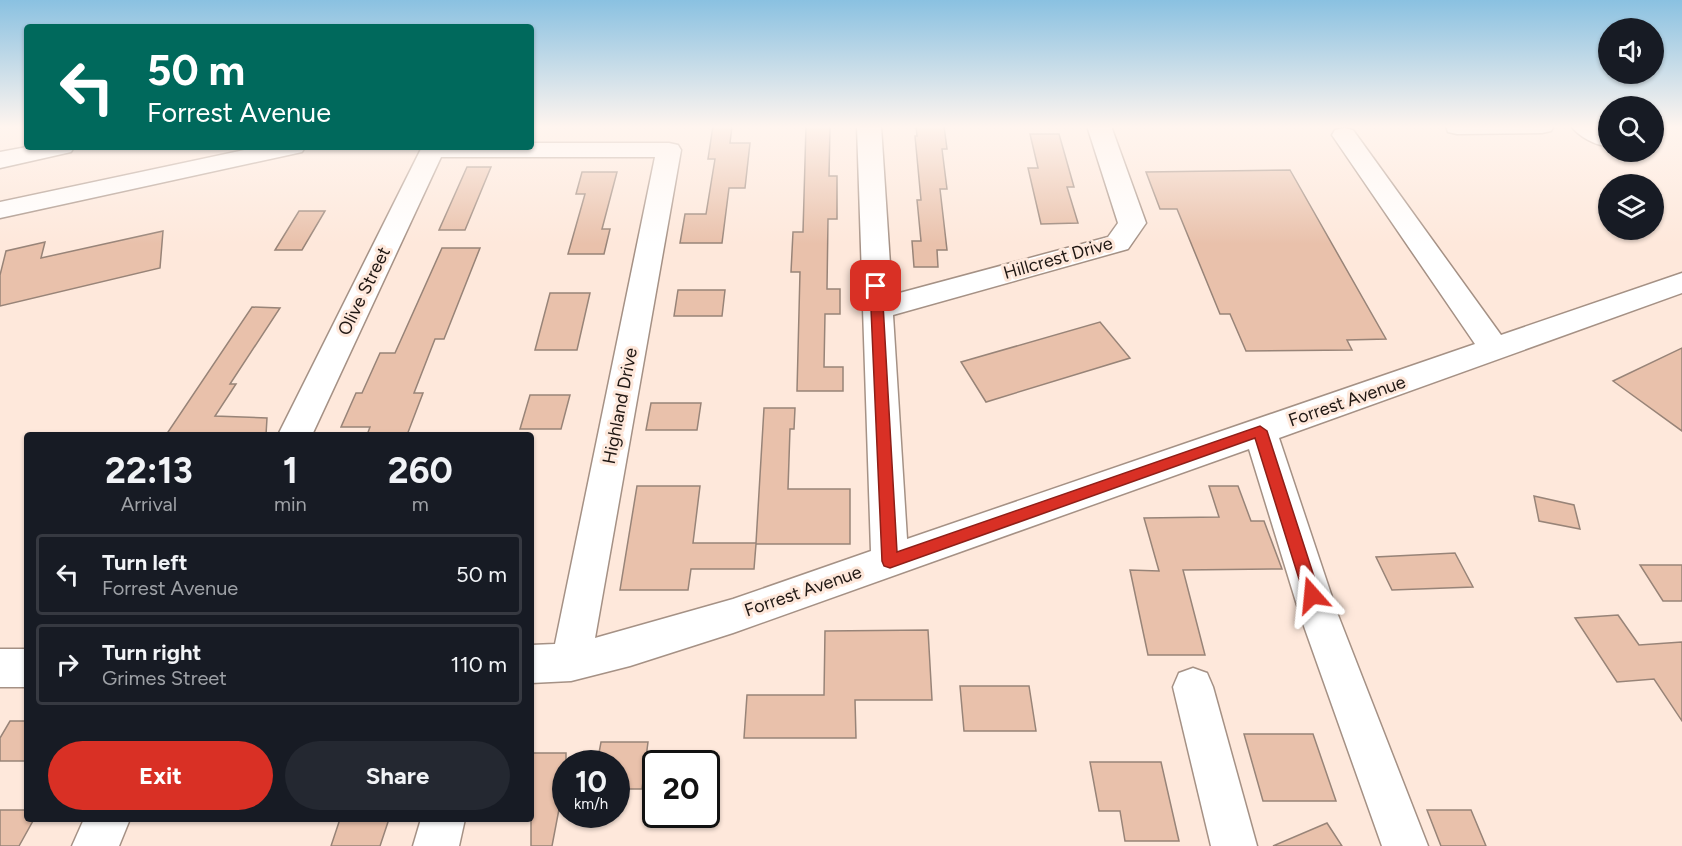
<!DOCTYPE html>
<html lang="en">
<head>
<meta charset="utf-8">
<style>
  body { margin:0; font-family:Figtree,sans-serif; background:#242831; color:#f1f3f6; height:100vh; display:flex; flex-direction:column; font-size:22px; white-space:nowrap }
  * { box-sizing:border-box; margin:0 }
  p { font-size:20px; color:#9ea1a6 }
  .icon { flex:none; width:33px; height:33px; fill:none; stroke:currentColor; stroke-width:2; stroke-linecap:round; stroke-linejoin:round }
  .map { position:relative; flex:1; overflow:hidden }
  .details { position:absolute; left:24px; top:432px; width:510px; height:390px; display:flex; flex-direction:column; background:#171b24; border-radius:6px; box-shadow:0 2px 4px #0004 }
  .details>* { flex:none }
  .top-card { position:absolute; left:24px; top:24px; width:510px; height:126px; border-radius:6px; box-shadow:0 2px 4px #0004; background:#00695c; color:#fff; overflow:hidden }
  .buttons { position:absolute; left:1598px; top:18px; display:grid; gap:12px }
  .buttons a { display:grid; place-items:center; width:66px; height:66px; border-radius:50%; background:#171b24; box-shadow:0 2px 4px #0004; font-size:30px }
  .speed { position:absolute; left:552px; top:750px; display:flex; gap:12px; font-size:30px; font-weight:700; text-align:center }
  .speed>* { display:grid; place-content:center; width:78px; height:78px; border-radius:50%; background:#171b24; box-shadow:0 2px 4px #0004; line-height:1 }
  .speed small { font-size:15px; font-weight:400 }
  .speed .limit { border:3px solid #111; border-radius:9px; background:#fff; color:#111 }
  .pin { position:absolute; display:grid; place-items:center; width:51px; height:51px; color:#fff; margin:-26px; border-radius:12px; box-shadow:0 3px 9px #0006 }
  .me { position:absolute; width:66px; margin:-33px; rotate:342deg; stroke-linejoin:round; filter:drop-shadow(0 0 4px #0008) }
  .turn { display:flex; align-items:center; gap:21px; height:126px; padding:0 24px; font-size:27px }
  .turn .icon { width:78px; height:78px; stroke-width:2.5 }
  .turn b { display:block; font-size:42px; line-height:51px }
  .eta { display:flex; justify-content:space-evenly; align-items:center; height:102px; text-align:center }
  .eta b { font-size:36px; font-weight:700; line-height:42px }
  .action { display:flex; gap:12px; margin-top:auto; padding:12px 24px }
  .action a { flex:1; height:69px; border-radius:36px; background:#d93025; color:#fff; font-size:24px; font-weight:700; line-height:69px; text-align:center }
  .action a+a { background:#242831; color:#f1f3f6 }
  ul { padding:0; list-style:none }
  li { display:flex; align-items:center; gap:18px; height:81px; margin:0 12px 9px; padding:0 12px; border:3px solid #363941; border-radius:6px }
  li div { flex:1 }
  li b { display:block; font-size:22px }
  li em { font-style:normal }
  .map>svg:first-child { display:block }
  .building { fill:#e9c1ab; stroke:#988478; stroke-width:1.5 }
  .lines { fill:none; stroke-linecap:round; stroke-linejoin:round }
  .minor-casing { stroke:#a59185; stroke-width:3 }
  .major-casing { stroke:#a59185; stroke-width:3 }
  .minor { fill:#fff; fill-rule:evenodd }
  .major { fill:#fff; fill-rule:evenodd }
  .route { fill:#d93025; stroke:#8d1f18; stroke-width:1.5 }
  .labels { text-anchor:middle; stroke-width:6; stroke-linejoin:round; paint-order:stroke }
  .street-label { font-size:18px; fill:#1f1713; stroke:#fee8db }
</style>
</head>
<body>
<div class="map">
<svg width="1682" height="846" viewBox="0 0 1682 846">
  <rect width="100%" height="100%" fill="#fee8db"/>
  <g class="building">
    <path d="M713,126H732L730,143H750L745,188H729L722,243H680L685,214H706L715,159H708Z"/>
    <path d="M806,126H830L829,176H837V219H828L827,289H840V314H825L824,367H843V391H797L800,272H791L793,232H803Z"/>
    <path d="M916,126H944L947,149H942L947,189H940L947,250H937L938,267H914L912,241H921L917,200H921L915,136H917Z"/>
    <path d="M1030,134H1059L1074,187H1067L1078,223L1041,224L1028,168H1038Z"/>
    <path d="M467,167H491L465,230H439Z"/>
    <path d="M1290,170L1386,339L1347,340L1352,350L1246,351L1230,314H1220L1177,209H1160L1146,172Z"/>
    <path d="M582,172H617L602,229H610L604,254H568L585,194H576Z"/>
    <path d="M299,211H325L302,250H275Z"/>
    <path d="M163,231L160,268L0,306V275L6,251L45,242L41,258Z"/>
    <path d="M442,248H480L444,339H435L414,393H423L407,435H367L370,427H341L356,393H362L380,353H395Z"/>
    <path d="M678,290H725L722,316H674Z"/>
    <path d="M550,293H590L577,350H535Z"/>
    <path d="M252,307L280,308L230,384H236L215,416L267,418L266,435H166Z"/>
    <path d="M1100,322L1130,358L986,402L961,362Z"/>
    <path d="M1682,348V431L1613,381Z"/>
    <path d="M530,395H570L561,429H520Z"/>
    <path d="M651,403H701L697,430H646Z"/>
    <path d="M764,408H795L794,429H790L788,489H850V544H756L754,569H691L688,590H620L637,486H700L693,543H756Z"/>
    <path d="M1209,486H1238L1251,521H1264L1282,569L1183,570L1205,655H1148L1130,570L1159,571L1144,518L1219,517Z"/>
    <path d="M1534,496L1574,505L1580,529L1539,521Z"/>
    <path d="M1455,553L1473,587L1392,590L1376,557Z"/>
    <path d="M1640,565H1682V601H1663Z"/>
    <path d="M1618,615L1639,645L1682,642V721L1654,679L1617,682L1575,618Z"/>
    <path d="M928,630L932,700H855L856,738H744L747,695H824L825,631Z"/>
    <path d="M960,686H1029L1036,731H964Z"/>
    <path d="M10,721H27V761H0V738Z"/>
    <path d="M1244,734H1313L1336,801H1263Z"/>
    <path d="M601,742H648L642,789H616V764H597Z"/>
    <path d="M531,753H566V804H560L552,846H531Z"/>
    <path d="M1090,762H1161L1179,841H1125L1120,811H1099Z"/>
    <path d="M0,810H27V819H34L19,846H0Z"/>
    <path d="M1427,810H1471L1486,846H1441Z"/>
    <path d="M340,819H389L380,846H331Z"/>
    <path d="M1327,823L1342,846H1273Z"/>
  </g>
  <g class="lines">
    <g class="minor-casing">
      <g id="minor">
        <path d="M857,126H881L892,295L1108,237L1118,223L1087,126H1111L1146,223L1128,249L893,315L907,539L1475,344L1332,135L1335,130L1344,128L1353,130L1501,335L1682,273V293L1279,438L1338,615L1428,846H1382L1300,615L1249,449L733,633L630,666L571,681L531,683V645L555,644L655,157H441L312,435H278L422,147H531V143H669L678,145L681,150L595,638L733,599L871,551Z"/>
        <path d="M1446,126H1554L1551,131L1542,133L1457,134L1448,132Z"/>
        <path d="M1571,126H1600L1608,131V146C1596,146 1578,136 1571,126Z"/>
        <path d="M27,147H74L71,152L0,168V152Z"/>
        <rect x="0" y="649" width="27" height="38"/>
        <path d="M1193,668L1207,673L1213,687L1257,846H1211L1173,687L1179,673Z"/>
        <path d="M84,819H130L119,846H72Z"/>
        <path d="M421,819H465L459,846H413Z"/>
      </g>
    </g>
    <g class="major-casing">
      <path id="major" d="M258,147H305L302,152L293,154L0,218V202Z"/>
    </g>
    <use href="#minor" class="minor"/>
    <use href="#major" class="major"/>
  </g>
  <linearGradient id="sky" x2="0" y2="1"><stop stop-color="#8ac1e1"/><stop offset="0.52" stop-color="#fff5ef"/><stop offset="1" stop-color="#fff5ef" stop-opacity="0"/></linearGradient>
  <rect width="1682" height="244" fill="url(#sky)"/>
  <path class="route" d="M876,282L882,286L897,552L1260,426L1267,431L1320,595L1318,600L1312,602L1307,600L1304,595L1255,438L890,568L884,566L882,561L870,286Z"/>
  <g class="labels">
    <g class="street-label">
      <text transform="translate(1058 258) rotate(-16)" y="6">Hillcrest Drive</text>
      <text transform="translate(364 291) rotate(-64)" y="6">Olive Street</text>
      <text transform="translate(1347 401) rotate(-19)" y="6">Forrest Avenue</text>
      <text transform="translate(620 406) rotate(-79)" y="6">Highland Drive</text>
      <text transform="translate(803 591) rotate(-19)" y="6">Forrest Avenue</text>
    </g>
  </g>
</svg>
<div class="buttons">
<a><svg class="icon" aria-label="sound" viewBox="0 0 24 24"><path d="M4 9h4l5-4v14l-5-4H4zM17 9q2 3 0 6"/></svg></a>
<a><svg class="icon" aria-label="search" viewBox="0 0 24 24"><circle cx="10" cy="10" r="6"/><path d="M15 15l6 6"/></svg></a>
<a><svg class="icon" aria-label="layers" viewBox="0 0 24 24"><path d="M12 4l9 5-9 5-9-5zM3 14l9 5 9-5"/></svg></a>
</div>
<div class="speed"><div>10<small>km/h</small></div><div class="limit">20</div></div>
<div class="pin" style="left:876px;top:286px;background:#d93025"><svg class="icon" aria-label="arrive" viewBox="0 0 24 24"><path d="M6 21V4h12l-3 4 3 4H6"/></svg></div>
<svg class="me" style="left:1312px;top:595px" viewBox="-20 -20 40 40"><path d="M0-17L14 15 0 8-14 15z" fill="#d93025" stroke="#fff" stroke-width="4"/></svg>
<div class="top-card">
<div class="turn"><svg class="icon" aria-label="left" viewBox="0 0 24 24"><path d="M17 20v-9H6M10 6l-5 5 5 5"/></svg><div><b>50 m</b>Forrest Avenue</div></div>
</div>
<section class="details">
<div class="eta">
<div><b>22:13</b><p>Arrival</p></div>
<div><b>1</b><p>min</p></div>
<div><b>260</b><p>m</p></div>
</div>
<ul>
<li><svg class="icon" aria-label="left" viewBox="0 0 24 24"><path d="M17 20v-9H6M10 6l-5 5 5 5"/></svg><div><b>Turn left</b><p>Forrest Avenue</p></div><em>50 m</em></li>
<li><svg class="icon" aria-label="right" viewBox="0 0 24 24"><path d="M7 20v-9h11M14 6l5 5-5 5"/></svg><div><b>Turn right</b><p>Grimes Street</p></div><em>110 m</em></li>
</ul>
<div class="action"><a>Exit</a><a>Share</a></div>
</section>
</div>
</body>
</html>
